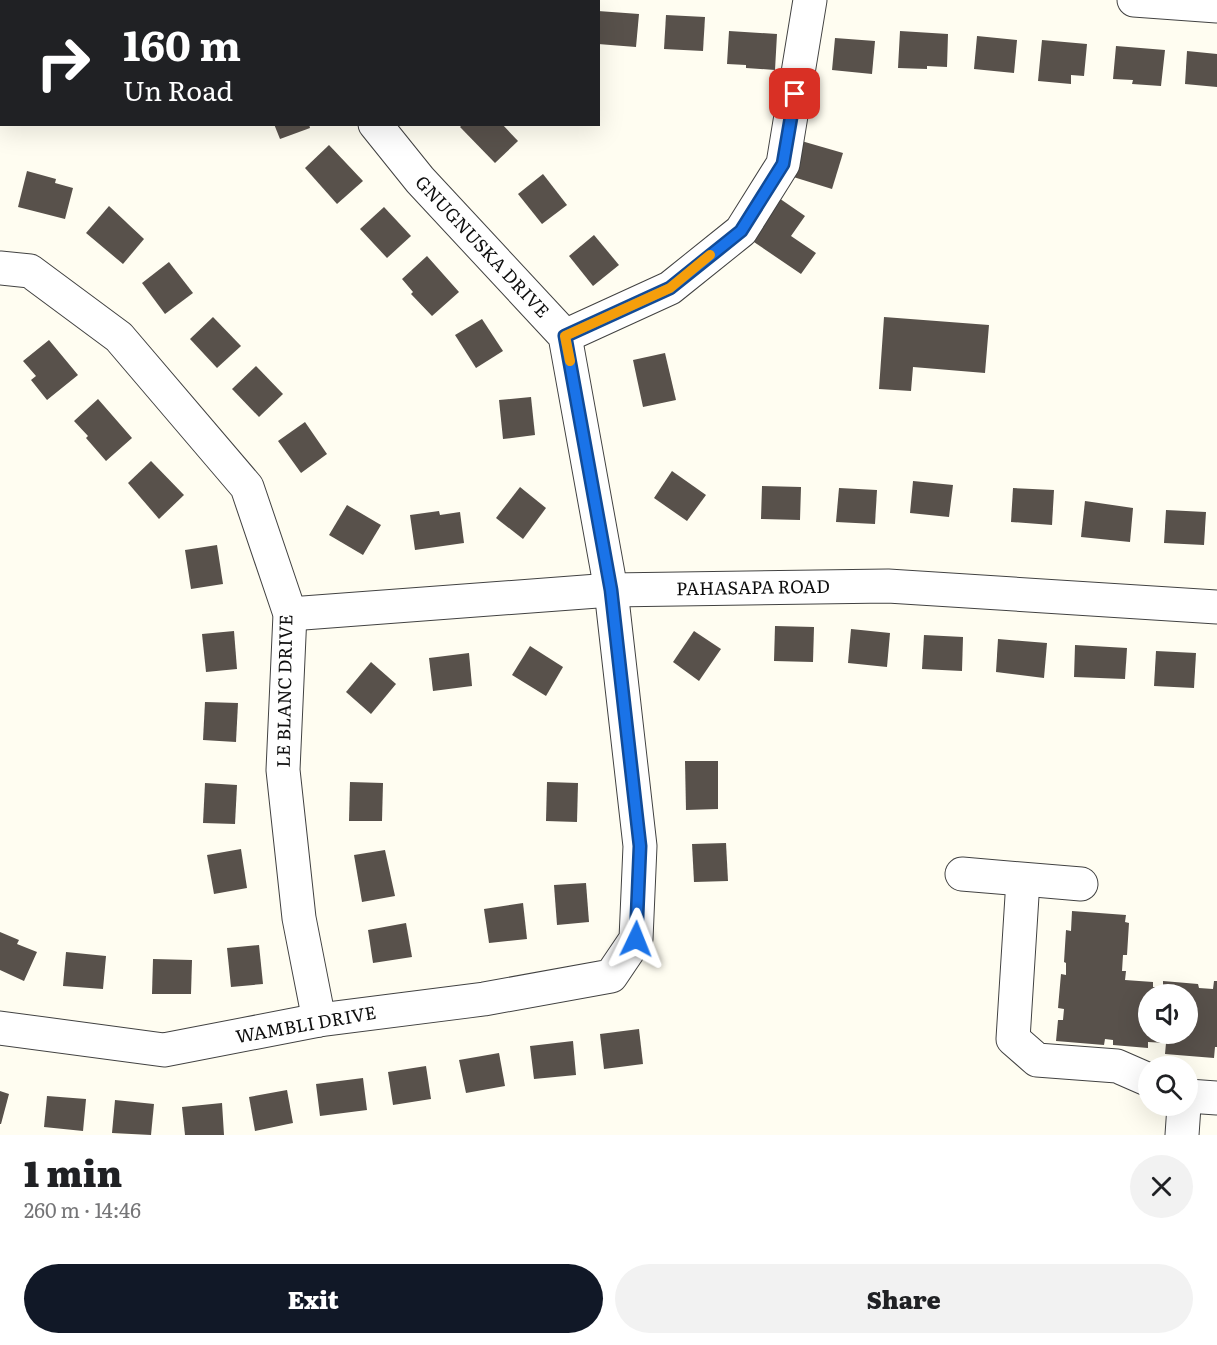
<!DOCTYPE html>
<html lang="en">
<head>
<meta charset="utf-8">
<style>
  body { margin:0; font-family:Literata,serif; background:#f2f2f2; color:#202124; height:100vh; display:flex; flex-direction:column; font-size:22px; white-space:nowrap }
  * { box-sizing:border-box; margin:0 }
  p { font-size:20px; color:#757577 }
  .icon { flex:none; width:33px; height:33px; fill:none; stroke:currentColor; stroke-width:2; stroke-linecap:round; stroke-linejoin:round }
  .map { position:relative; height:1135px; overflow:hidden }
  .drawer { display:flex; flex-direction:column; background:#fff; flex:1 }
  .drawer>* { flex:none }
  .top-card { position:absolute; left:0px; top:0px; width:600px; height:126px; box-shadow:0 6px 24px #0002; background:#202124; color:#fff; overflow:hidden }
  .tools { position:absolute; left:1138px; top:984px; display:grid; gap:12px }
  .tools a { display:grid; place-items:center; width:60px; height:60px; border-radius:50%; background:#fff; box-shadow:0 6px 24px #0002; font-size:30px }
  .pin { position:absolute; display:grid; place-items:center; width:51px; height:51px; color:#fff; margin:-26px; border-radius:12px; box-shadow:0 3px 9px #0006 }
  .me { position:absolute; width:66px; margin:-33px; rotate:2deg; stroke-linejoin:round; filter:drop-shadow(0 0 4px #0008) }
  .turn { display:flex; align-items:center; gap:21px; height:126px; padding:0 24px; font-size:27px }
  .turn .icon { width:78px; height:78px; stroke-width:2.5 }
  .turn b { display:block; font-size:42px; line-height:51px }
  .round { display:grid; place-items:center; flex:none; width:63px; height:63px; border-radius:32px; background:#f2f2f2 }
  .summary { display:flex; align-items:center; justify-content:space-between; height:102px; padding:0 24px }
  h1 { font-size:36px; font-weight:800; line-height:45px }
  .button { display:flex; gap:12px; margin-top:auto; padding:12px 24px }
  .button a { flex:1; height:69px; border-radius:36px; background:#111827; color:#fff; font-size:24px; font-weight:800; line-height:69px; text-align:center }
  .button a+a { background:#f2f2f2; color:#202124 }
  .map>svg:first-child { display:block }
  .building { fill:#58514b; fill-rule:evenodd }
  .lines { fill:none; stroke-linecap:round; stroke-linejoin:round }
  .minor-casing { stroke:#424242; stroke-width:35 }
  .minor { stroke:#fff; stroke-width:33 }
  .route-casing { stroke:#114b97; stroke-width:15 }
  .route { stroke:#1a73e8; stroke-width:10 }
  .slow { stroke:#f59e0b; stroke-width:10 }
  .labels { text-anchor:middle; stroke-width:6; stroke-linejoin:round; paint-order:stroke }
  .street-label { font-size:18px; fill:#0f0f0f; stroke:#fff }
</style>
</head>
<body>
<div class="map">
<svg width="1217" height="1135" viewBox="0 0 1217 1135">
  <rect width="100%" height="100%" fill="#fffdf1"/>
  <g class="building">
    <path d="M598,11L639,14L636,47L598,44Z"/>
    <path d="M666,15L705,17L703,51L664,49Z"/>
    <path d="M729,31L777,34L775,70L746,68V65L727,64Z"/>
    <path d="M900,31L948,34L947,67L927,66V69L898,68Z"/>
    <path d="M977,36L1017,40L1014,73L974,69Z"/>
    <path d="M835,38L875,41L872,74L832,70Z"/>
    <path d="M1042,40L1087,44L1084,76L1071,75V84L1038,81Z"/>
    <path d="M1116,46L1165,50L1161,86L1132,84L1133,80L1113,79Z"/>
    <path d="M1187,51L1217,54V87L1185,84Z"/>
    <path d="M274,124H309L310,128L280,139Z"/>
    <path d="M463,124H502L518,141L495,163L460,127Z"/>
    <path d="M798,140L843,153L832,189L787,175Z"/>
    <path d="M329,145L363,181L337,204L305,168Z"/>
    <path d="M27,171L56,179L55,183L73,188L65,219L18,207Z"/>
    <path d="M543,174L567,205L542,224L518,194Z"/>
    <path d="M776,196L805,216L791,236L816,253L801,274L748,238Z"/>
    <path d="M109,206L144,239L123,264L86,233Z"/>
    <path d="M384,207L411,236L387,258L360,229Z"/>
    <path d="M594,235L619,265L593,286L569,256Z"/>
    <path d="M427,256L459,292L432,316L411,294L413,292L402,279Z"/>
    <path d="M169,262L193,293L165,314L142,283Z"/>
    <path d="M213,317L241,346L217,368L190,339Z"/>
    <path d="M884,317L989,325L985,373L913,367L911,391L879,389Z"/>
    <path d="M482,319L503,351L476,368L455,335Z"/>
    <path d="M49,340L78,375L47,400L31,380L36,376L23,361Z"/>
    <path d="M665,353L676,400L643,407L633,360Z"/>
    <path d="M256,366L283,394L259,417L232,389Z"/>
    <path d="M531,397L535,435L503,439L499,400Z"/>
    <path d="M98,399L132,438L106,461L86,438L88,436L74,421Z"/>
    <path d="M305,422L327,454L301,473L278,441Z"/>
    <path d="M151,461L184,495L159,519L128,483Z"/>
    <path d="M672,471L706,495L687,521L654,498Z"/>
    <path d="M913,481L953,485L949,517L910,513Z"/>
    <path d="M762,486L801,487L800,520L761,519Z"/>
    <path d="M520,487L546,508L523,539L496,518Z"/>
    <path d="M839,488L877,490L875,524L836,522Z"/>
    <path d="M1013,488L1054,490L1052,525L1011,522Z"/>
    <path d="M1085,501L1133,508L1130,542L1081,537Z"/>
    <path d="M347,505L381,525L363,555L329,535Z"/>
    <path d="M1166,510L1206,512L1204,545L1164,543Z"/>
    <path d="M439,511L440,515L460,512L464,543L415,550L410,515Z"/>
    <path d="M217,545L223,584L191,589L185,550Z"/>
    <path d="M775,626L814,627L813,662L774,661Z"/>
    <path d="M851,629L890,633L887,667L848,663Z"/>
    <path d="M234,631L237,669L206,672L202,634Z"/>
    <path d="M694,631L721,649L699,681L673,662Z"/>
    <path d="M924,635L963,637L962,671L922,669Z"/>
    <path d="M998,639L1047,643L1044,678L996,672Z"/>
    <path d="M1075,645L1127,648L1125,679L1074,677Z"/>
    <path d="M530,646L563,667L546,696L512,675Z"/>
    <path d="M1156,651L1196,653L1194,688L1154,686Z"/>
    <path d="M469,653L472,686L433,691L429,658Z"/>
    <path d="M371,662L396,684L371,714L346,692Z"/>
    <path d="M205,702L238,703L236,742L203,740Z"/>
    <path d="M685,761H718V809L686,810Z"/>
    <path d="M350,782L383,783L382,821H349Z"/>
    <path d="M547,782L578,783L577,822L546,821Z"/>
    <path d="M205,783L237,785L235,824L203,823Z"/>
    <path d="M726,843L728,881L694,882L692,844Z"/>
    <path d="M241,849L247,888L214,894L207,855Z"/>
    <path d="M385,850L395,896L362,902L354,855Z"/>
    <path d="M586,883L589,922L557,925L554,885Z"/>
    <path d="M523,903L527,939L489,943L484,909Z"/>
    <path d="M1072,911L1126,915L1125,922L1129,923L1127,955H1123L1122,971H1126L1125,980L1153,982V987H1163V981L1198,984L1199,988L1213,989L1214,981H1217V1047H1215L1214,1058L1165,1054L1166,1043L1148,1042V1048L1113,1045V1040L1105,1039L1104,1045L1056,1041L1058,1020H1063L1064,1009L1058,1008L1061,974L1066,975V963L1064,962L1066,930L1071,931ZM1149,994H1188V1034H1149Z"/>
    <path d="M406,923L412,957L373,963L368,930Z"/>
    <path d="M0,932L19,940L17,944L37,952L24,981L0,970Z"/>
    <path d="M259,945L263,984L231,987L227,948Z"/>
    <path d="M66,952L106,956L103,989L63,986Z"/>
    <path d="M153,959L192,960L191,994H152Z"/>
    <path d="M639,1029L643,1064L604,1069L600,1034Z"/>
    <path d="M573,1041L576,1075L534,1079L530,1046Z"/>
    <path d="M499,1053L505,1086L466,1093L459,1060Z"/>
    <path d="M426,1066L431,1099L393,1105L388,1072Z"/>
    <path d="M363,1078L367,1110L320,1116L316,1084Z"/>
    <path d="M287,1090L293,1123L255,1131L249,1097Z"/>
    <path d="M0,1091L9,1094L1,1124H0Z"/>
    <path d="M47,1096L86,1099L83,1131L44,1127Z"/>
    <path d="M115,1100L154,1104L151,1135L112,1133Z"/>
    <path d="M222,1103L224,1135H185L182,1107Z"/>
  </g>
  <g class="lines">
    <g class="minor-casing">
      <g id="minor">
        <path d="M1134,0L1217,6"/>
        <path d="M334,2V0"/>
        <path d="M0,268L30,271L119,337L247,487L290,614L283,770L299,918L319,1020"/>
        <path d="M565,336L670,288L741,231L783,164L810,0"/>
        <path d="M290,614L611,590L888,586L1217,607"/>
        <path d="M962,874L1081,884"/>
        <path d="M1023,880L1013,1039L1037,1060L1117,1066L1149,1080"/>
        <path d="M0,1028L164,1050L319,1020L484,999L611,976L636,939L640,846L611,590L565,336L420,180L375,124"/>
        <path d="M1188,1096L1217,1098"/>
        <path d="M1182,1135L1184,1106"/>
      </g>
    </g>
    <use href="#minor" class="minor"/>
  </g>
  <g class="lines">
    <g class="route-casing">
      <path id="route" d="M636,939L640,846L611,590L565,336L670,288L741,231L783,164L795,94"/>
    </g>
    <use href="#route" class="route"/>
    <path class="slow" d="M570,361L565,336L670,288L710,255"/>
  </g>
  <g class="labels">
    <g class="street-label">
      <text transform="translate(482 247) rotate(47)" y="6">GNUGNUSKA DRIVE</text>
      <text transform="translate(753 588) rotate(-1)" y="6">PAHASAPA ROAD</text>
      <text transform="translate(285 691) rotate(-89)" y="6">LE BLANC DRIVE</text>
      <text transform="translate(306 1025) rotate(-10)" y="6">WAMBLI DRIVE</text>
    </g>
  </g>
</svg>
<div class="tools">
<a><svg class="icon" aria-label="sound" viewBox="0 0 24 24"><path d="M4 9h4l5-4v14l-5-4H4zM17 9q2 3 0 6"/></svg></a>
<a><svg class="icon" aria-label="search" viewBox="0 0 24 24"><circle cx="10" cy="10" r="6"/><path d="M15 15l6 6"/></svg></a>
</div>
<div class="pin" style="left:795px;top:94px;background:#d93025"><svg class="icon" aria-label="arrive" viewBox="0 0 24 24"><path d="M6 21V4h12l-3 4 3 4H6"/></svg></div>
<svg class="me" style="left:636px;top:939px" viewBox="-20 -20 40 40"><path d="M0-17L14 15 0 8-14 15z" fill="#1a73e8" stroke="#fff" stroke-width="4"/></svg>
<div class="top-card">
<div class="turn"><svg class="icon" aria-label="right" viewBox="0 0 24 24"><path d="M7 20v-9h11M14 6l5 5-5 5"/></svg><div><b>160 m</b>Un Road</div></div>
</div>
</div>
<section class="drawer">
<div class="summary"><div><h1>1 min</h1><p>260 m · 14:46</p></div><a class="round"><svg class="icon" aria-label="close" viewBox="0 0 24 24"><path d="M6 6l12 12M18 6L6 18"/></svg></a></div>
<div class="button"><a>Exit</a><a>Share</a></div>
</section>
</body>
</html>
